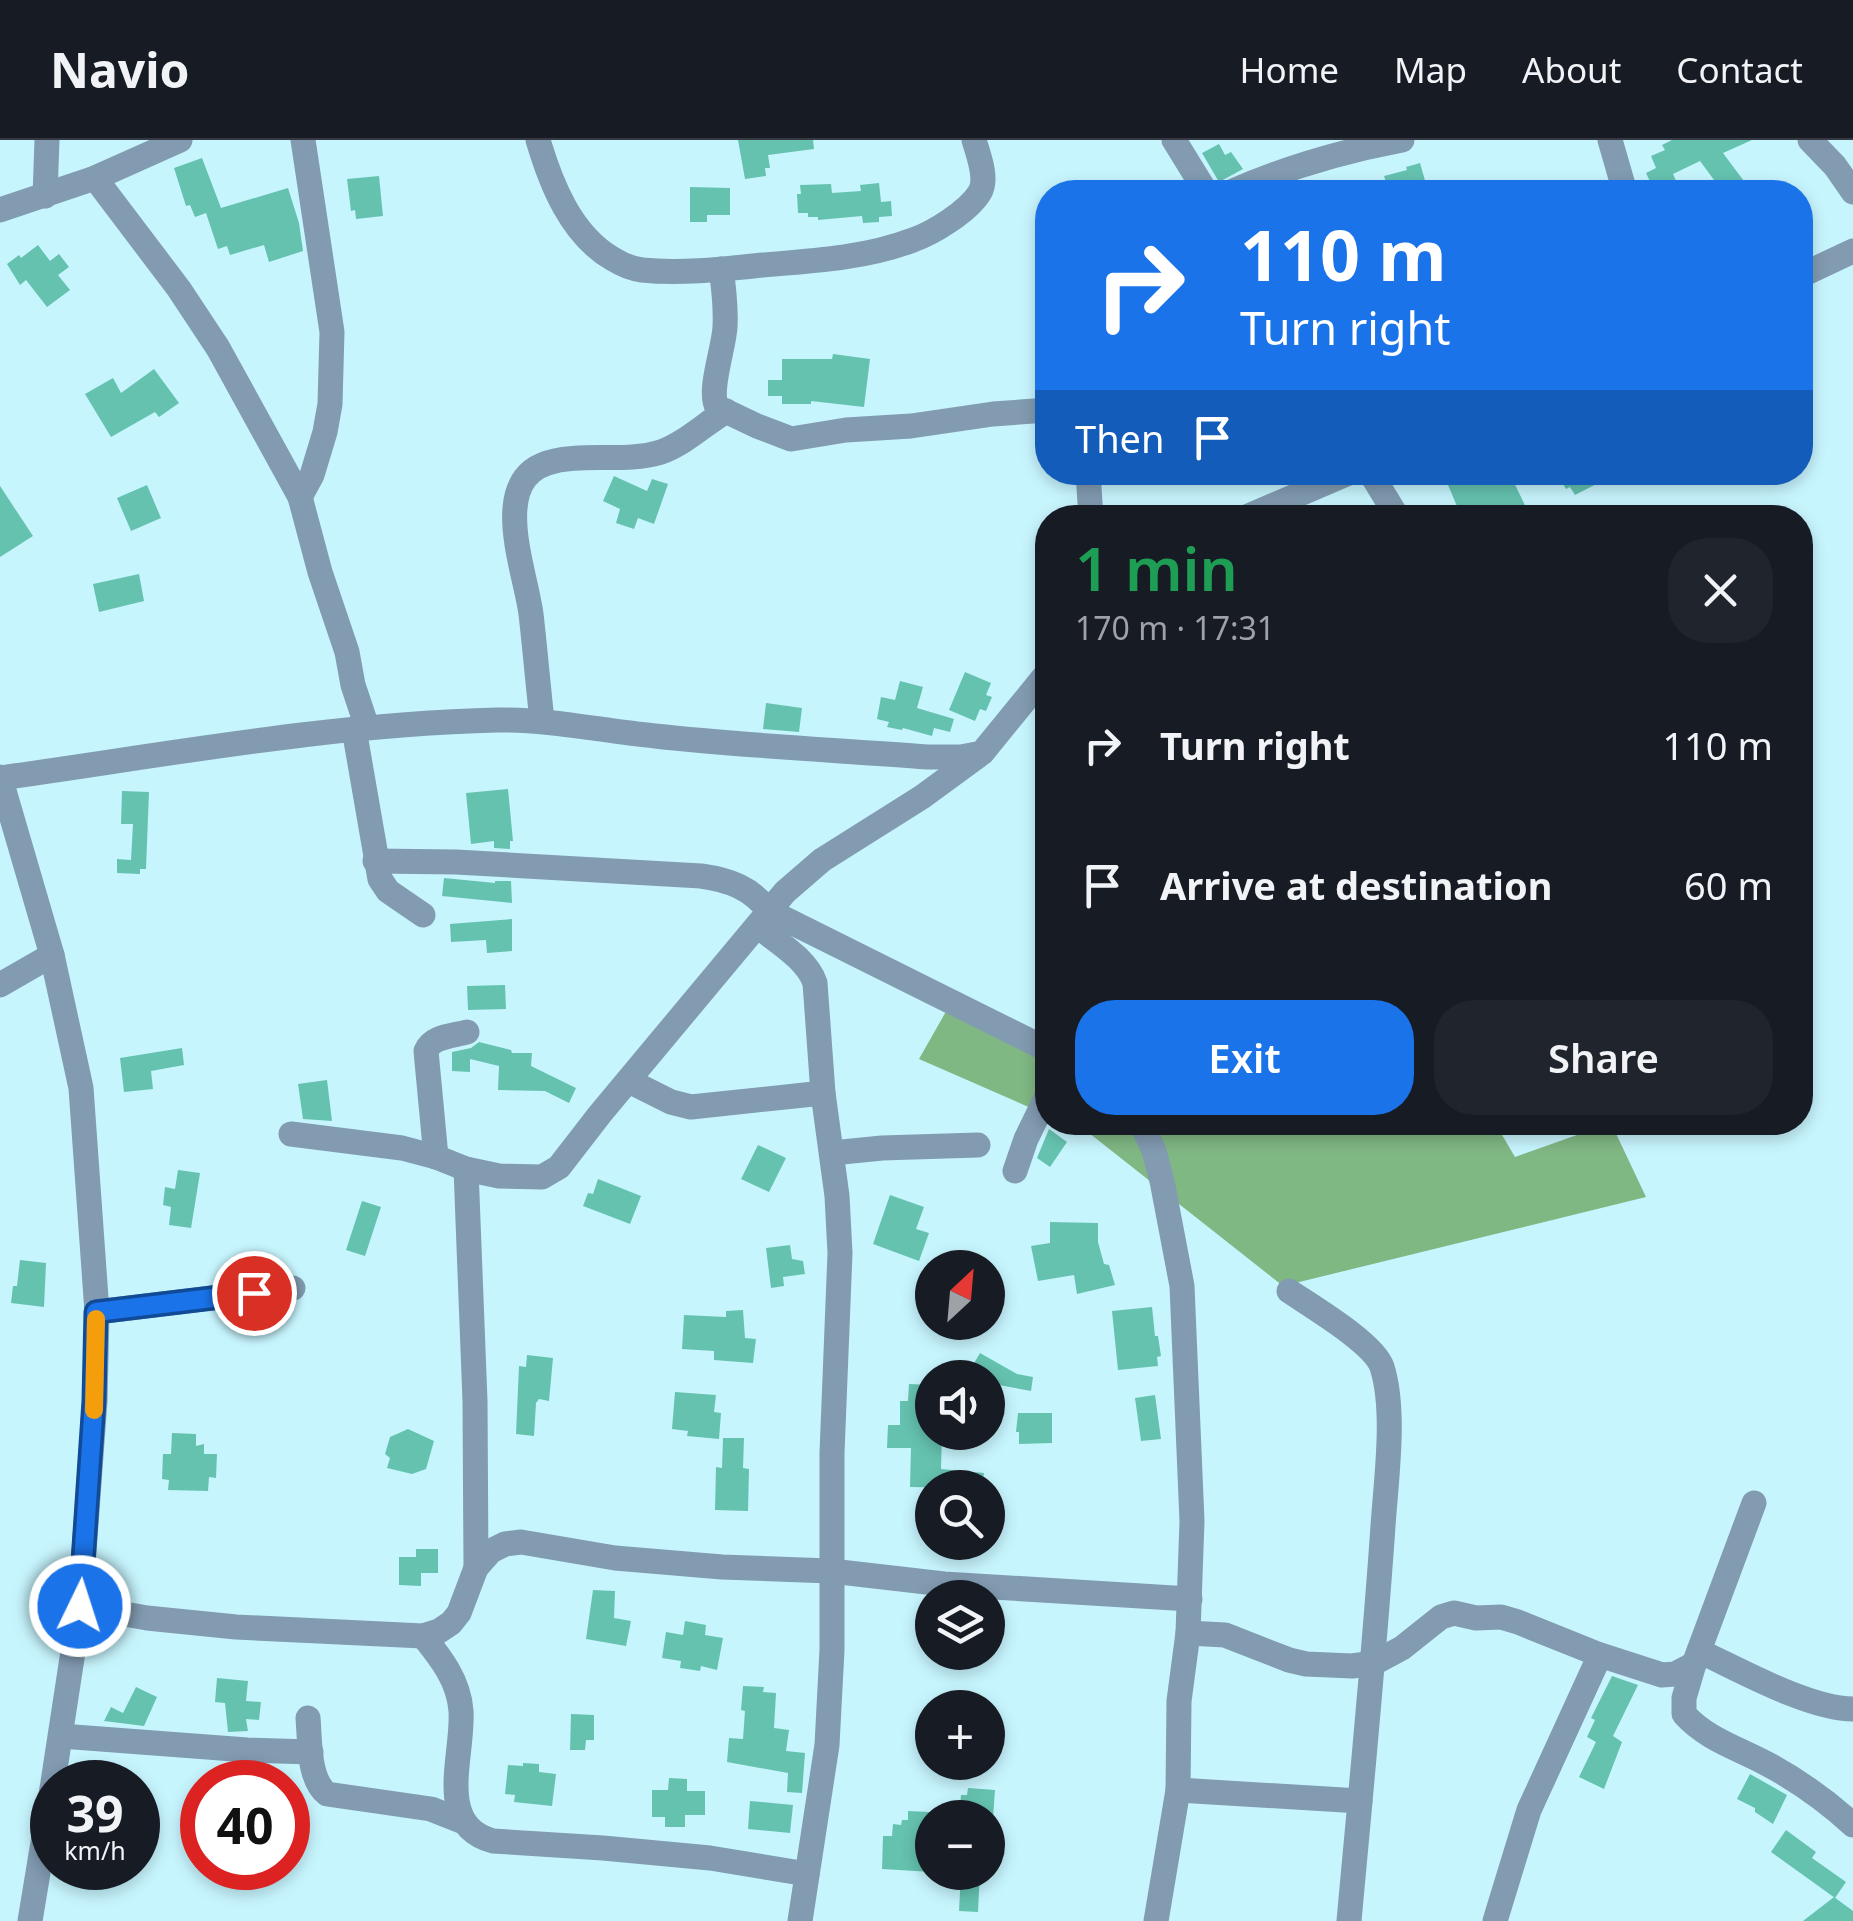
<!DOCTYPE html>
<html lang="en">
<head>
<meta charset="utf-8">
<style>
  body { margin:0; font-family:"Noto Sans",sans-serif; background:#20242c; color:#f1f3f6; height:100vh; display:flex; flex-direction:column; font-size:38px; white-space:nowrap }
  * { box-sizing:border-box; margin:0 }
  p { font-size:32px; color:#9ea1a6 }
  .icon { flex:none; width:55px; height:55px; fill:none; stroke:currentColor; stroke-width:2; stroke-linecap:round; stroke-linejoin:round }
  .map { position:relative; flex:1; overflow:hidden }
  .panel { position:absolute; left:1035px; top:365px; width:778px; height:630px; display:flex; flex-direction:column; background:#171b24; border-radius:40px; box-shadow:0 5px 15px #0003 }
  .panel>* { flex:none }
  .hud { position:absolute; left:1035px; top:40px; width:778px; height:305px; border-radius:40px; box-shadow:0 5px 15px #0003; background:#1a73e8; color:#fff; overflow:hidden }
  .needle { width:65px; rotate:26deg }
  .controls { position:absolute; left:915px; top:1110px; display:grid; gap:20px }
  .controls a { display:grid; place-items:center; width:90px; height:90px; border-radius:50%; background:#171b24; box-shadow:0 5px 15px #0003; font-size:50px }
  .speed { position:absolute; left:30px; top:1620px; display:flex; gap:20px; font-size:50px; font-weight:700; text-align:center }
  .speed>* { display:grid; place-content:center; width:130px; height:130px; border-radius:50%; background:#171b24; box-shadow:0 5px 15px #0003; line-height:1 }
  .speed small { font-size:25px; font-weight:400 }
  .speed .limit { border:15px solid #d22; background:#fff; color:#111 }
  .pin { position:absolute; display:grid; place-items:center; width:85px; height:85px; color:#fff; margin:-42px; border:5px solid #fff; border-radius:50%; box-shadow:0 2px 10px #0007 }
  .me { position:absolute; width:110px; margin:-55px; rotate:4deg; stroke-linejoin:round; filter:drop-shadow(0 0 8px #0008) }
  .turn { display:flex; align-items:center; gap:35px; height:210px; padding:0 40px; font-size:45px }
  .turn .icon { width:130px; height:130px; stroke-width:2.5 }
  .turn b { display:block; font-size:70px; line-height:85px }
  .then { display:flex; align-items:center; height:95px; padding:0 40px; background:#0003; gap:20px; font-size:38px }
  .round { display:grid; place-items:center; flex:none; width:105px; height:105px; border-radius:40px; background:#20242c }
  .head { display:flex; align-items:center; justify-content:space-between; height:170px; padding:0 40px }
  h1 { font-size:60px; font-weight:600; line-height:75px; color:#1e9e55 }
  .button { display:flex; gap:20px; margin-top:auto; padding:20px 40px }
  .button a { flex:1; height:115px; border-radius:40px; background:#1a73e8; color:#fff; font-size:40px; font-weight:600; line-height:115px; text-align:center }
  .button a+a { background:#20242c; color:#f1f3f6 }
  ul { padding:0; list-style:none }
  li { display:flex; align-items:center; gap:30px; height:140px; padding:0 40px }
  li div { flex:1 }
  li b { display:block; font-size:38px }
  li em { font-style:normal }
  header { display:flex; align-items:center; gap:60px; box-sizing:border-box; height:140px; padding:0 50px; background:#171b24; border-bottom:2px solid #363941 }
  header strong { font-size:48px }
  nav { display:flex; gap:55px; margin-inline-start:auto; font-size:35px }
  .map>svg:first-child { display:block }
  .forest { fill:#80b884 }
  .building { fill:#65c2af }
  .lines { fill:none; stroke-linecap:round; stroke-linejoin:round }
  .minor { stroke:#829bb1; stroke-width:25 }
  .route-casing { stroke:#114b97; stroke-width:25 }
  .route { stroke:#1a73e8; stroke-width:18 }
  .slow { stroke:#f59e0b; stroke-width:18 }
</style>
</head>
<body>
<header>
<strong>Navio</strong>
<nav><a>Home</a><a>Map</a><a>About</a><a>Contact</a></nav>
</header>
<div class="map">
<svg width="1853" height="1781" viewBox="0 0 1853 1781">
  <rect width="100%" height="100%" fill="#c7f5fe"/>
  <g class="forest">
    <path d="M948,868L1047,917V975L919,919Z"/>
    <path d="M1184,982L1190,985L1276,982L1495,983L1515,1017L1611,983L1646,1057L1283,1146L1089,993L1066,983Z"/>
  </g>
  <g class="building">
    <path d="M738,0H813L814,9L768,15L770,28H765L766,36L745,39Z"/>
    <path d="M1672,0H1752L1723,13L1752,52H1723L1700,21L1673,34L1681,52H1655L1646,33L1656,28L1651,16L1665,10L1662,5Z"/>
    <path d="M1219,4L1225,15L1231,12L1243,29L1219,42L1202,13Z"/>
    <path d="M202,18L221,68L288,48L299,83L303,111L269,122L264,105L230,115L227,106L218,109L206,73L195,77L190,65L186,66L174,28Z"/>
    <path d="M1420,23L1426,44L1420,46L1422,52H1389L1384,36L1407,30L1406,27Z"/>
    <path d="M379,36L383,76L356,79L355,70L351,71L347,39Z"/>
    <path d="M879,43L881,62L891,61L892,76L879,77V82L863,83L862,76L818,80V77H808V73H798L797,54H801L800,45L831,44L832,53L861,51L860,45Z"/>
    <path d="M690,47L730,48V75H707V82H690Z"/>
    <path d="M38,105L50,121L59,114L69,127L58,135L70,150L47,167L26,140L20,145L7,124L19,115L21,118Z"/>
    <path d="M833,214L870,219L864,267L811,261V264H782V256H768V240H782V219H832Z"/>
    <path d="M154,229L179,263L159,277L155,272L111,297L85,254L113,238L121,253Z"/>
    <path d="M1477,332H1509L1531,378H1462L1448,345Z"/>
    <path d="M1563,332H1620L1575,355L1570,347L1566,349L1559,337Z"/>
    <path d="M614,336L647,351L652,339L668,344L654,384L638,378L634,389L616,383L620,369L603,361Z"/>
    <path d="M147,345L161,378L131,391L117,358Z"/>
    <path d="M0,346L33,396L0,417Z"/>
    <path d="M139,434L144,461L99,472L93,444Z"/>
    <path d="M965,532L991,543L986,555L992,557L986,571L980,569L975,581L949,570Z"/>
    <path d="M900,541L923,547L917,568L954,579L950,592L934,588L932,596L903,588L902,590L887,587L889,582L877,579L881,557L895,560Z"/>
    <path d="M766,563L802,568L799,592L763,589Z"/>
    <path d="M508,649L513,701H510V709L494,708V701L471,704L466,653Z"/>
    <path d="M122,651L149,652L146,729H140V734L117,733V719L131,720L133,684H121Z"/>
    <path d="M444,738L495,743V741H511L512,763L442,756Z"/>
    <path d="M512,779V811L487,813L486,800L451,802L450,784Z"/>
    <path d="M505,845L506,869L468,870L467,846Z"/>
    <path d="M479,902L511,910L512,913H532L531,926L576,948L569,963L545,951L498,950L499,926L470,919V932L452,931V912L471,908Z"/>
    <path d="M182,908L184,925L151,931L153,949L124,952L120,918Z"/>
    <path d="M327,940L332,981L303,979L298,944Z"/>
    <path d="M1049,989L1067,1002L1050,1027L1037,1018Z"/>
    <path d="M758,1005L786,1018L769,1052L741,1039Z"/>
    <path d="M178,1030L200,1033L191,1088L169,1085L171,1067L163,1065L165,1047L175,1049Z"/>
    <path d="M598,1039L641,1056L630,1084L583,1066L588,1053L593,1054Z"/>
    <path d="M890,1055L924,1067L916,1089L929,1093L919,1121L873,1104Z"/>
    <path d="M362,1061L381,1067L365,1116L346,1110Z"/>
    <path d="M1050,1082L1098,1083V1102L1104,1124L1109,1125L1115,1145L1077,1154L1074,1135L1038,1141L1031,1106L1050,1103Z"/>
    <path d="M790,1105L792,1119L803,1121L805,1134L783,1137L784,1146L771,1148L766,1108Z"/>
    <path d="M20,1120L46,1123L44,1167L11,1163L13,1146H17Z"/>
    <path d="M1152,1167L1155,1196H1158L1161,1216L1157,1217L1158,1226L1118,1230L1112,1171Z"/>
    <path d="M743,1170L745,1198L756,1199L753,1223L714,1220V1211L682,1209L684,1175L726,1177V1171Z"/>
    <path d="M980,1213L1017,1234L1033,1237L1031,1251L988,1243V1234L973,1225Z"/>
    <path d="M527,1215L553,1218L549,1261L539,1259L536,1263L534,1296L516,1294L519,1226L526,1227Z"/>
    <path d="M909,1244L932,1245V1292H942L941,1329L984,1333L982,1348L910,1347L911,1308H887L888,1285H900V1261H908Z"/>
    <path d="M675,1252L716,1255L714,1272L721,1273L719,1299L687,1296L688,1291L672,1289Z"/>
    <path d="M1155,1255L1161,1299L1141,1301L1135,1258Z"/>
    <path d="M1018,1273H1052V1303L1019,1304V1292H1016Z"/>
    <path d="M408,1289L434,1301L426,1329L412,1334L387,1328L390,1318L385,1314L390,1297Z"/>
    <path d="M172,1293L196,1294V1306L204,1304V1314H217L216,1338L209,1337L208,1351L168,1350L169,1340L162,1339L163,1314H171Z"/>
    <path d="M723,1298H744L743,1328L749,1329L748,1371L715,1370L716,1327L722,1328Z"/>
    <path d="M416,1409H438V1433H421V1446L399,1445V1417H416Z"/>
    <path d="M593,1450L615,1451L614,1478L631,1481L626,1506L586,1499Z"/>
    <path d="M685,1481L706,1485L705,1495L723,1498L717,1530L701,1526L700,1531L680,1528L681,1521L662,1518L666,1492L683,1495Z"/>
    <path d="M1612,1536L1638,1545L1613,1596L1622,1602L1604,1649L1579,1637L1596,1602L1587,1597L1595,1580L1591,1578Z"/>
    <path d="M217,1538L248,1541L246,1561L261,1562L259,1580L246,1579L248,1591L228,1592L225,1563L215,1562Z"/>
    <path d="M743,1546L764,1547L763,1552L776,1553L774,1588L789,1590L786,1611L805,1613L802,1653L787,1652L788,1633L727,1622L729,1598L743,1599L745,1571L741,1570Z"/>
    <path d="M136,1547L157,1557L144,1586L104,1581L111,1567L123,1573Z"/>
    <path d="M571,1574L594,1575V1600H586L585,1610H570Z"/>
    <path d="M523,1623L539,1624V1632L556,1634L552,1666L514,1662L515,1655L505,1654L508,1625L523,1626Z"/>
    <path d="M1750,1634L1787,1655L1773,1684L1755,1672V1668L1737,1659Z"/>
    <path d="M669,1638L687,1639V1651H705V1675H685V1687H665V1677H652V1650H668Z"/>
    <path d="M968,1648L995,1650L993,1678H959L961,1655H967Z"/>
    <path d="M750,1661L793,1665L790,1693L748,1689Z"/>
    <path d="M908,1671L929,1672V1682L932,1683V1732L882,1729L883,1696H892L893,1684L901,1685L902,1680H908Z"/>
    <path d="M1786,1690L1816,1712L1812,1718L1846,1742L1835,1758L1771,1712Z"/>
    <path d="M961,1732H980L978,1772L959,1771Z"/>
    <path d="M1834,1757L1853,1771V1781H1803Z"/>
  </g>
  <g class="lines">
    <g class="minor">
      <path d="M538,0C551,44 571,95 613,119C621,124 633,129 642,130C681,134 724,129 763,125C813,121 866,118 913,100C933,93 969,71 980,52C988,38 978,14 974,0"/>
      <path d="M1174,0L1206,52"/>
      <path d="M1610,0L1625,52"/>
      <path d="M1810,0L1835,26L1853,52"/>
      <path d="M95,38L179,149L218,208L300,357L320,432L347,512L353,545L367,587"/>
      <path d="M1231,52C1285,28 1344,11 1402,0"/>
      <path d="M45,56L47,0"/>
      <path d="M0,70L95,38L180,0"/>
      <path d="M721,129C724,149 726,167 725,187C724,208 708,251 717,267L757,286L791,299L846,290L911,286L993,274L1048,270"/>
      <path d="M1800,136L1853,111"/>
      <path d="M1088,332L1091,378"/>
      <path d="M1370,332L1398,378"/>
      <path d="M300,357L312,335L325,292L330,264L332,192L303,0"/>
      <path d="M1244,378L1351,332"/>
      <path d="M542,580C538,545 535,509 531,474C525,428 486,335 555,321C589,313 626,323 661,312C684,304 705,284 726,271"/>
      <path d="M354,589L380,739L388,751L423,775"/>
      <path d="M0,637L52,815L81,948L97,1172L95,1261L80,1466L53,1642"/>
      <path d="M0,638C165,615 330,584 497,580C551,579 602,591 655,596C746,606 837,610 928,617H961L982,613L1048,532"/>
      <path d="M375,721L456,722L701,736C730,740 751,748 769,771L1048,910"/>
      <path d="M759,787C777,802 807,819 815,843L823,953L837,1056L840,1113L832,1313V1510L827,1605L800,1781"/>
      <path d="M0,845L52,815"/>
      <path d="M629,941L671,962L691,967L823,953"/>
      <path d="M1141,982L1154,1011L1162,1041L1182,1146L1192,1381L1188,1493L1179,1561L1178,1650L1156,1781"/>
      <path d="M291,994L402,1008L436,1017L466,1029L499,1036L542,1037L559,1027L600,974L785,752L822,720L922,657L978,616"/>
      <path d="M832,1013L882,1008L978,1005"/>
      <path d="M436,1017L426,911C432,896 453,896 467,892"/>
      <path d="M466,1029L475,1261L476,1428"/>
      <path d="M1015,1031L1026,999L1048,954"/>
      <path d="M1289,1151C1311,1166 1374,1203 1382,1227C1396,1271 1386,1340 1383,1386C1374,1518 1361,1649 1349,1781"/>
      <path d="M97,1172L293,1148"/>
      <path d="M1754,1363L1694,1524L1684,1558V1574C1707,1600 1741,1609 1771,1626C1800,1642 1828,1662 1853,1685"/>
      <path d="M80,1466L147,1478L236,1487L423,1496L439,1491L451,1483L459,1473L476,1428L491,1411L505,1404L521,1402L615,1418L722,1427L831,1431L944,1444L1190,1459"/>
      <path d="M1188,1493L1225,1495L1289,1520L1306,1524L1352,1526L1374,1523L1402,1508L1441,1477L1454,1473L1476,1478L1501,1477L1518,1482L1600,1515L1662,1535L1675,1534L1694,1524"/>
      <path d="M423,1496C441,1518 459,1541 461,1571C464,1615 434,1685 493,1701L603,1708L710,1718L807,1734"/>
      <path d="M1699,1511C1740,1530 1809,1569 1853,1569"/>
      <path d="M308,1578C310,1600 308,1639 327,1654L431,1669L464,1682"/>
      <path d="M61,1596L247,1610L311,1612"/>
      <path d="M1178,1650L1360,1661"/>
      <path d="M30,1781L52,1648"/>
      <path d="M1495,1781L1529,1670L1600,1515"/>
    </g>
  </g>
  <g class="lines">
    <g class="route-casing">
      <path id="route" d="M80,1466L94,1261L96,1172L254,1153"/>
    </g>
    <use href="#route" class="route"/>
    <path class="slow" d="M94,1270L96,1179"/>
  </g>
</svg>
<div class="controls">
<a><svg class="needle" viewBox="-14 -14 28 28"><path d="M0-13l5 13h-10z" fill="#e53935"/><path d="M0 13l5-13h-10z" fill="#9ea1a6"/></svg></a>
<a><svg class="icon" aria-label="sound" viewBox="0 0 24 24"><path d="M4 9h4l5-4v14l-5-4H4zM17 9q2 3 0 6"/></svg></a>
<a><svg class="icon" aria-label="search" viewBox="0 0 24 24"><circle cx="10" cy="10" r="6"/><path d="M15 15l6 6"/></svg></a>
<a><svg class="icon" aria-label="layers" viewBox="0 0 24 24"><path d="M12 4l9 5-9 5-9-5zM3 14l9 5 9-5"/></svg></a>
<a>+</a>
<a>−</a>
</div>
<div class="speed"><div>39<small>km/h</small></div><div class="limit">40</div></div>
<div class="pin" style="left:254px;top:1153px;background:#d93025"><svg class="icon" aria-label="arrive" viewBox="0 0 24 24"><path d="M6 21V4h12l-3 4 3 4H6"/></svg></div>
<svg class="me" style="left:80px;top:1466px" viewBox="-20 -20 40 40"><circle r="17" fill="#1a73e8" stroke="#fff" stroke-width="3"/><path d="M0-11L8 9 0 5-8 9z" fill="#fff"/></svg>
<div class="hud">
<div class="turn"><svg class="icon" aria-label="right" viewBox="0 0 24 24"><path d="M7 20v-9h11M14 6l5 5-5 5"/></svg><div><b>110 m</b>Turn right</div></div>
<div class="then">Then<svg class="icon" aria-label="arrive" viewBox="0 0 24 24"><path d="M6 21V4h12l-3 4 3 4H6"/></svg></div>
</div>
<section class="panel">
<div class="head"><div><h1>1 min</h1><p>170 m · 17:31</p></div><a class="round"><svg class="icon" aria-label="close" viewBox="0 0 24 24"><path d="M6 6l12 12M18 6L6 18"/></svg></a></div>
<ul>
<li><svg class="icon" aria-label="right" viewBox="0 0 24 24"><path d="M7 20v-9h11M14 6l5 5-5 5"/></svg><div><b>Turn right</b></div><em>110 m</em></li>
<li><svg class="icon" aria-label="arrive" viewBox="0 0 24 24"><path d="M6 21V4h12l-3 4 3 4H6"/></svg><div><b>Arrive at destination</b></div><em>60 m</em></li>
</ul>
<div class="button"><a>Exit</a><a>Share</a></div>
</section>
</div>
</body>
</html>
